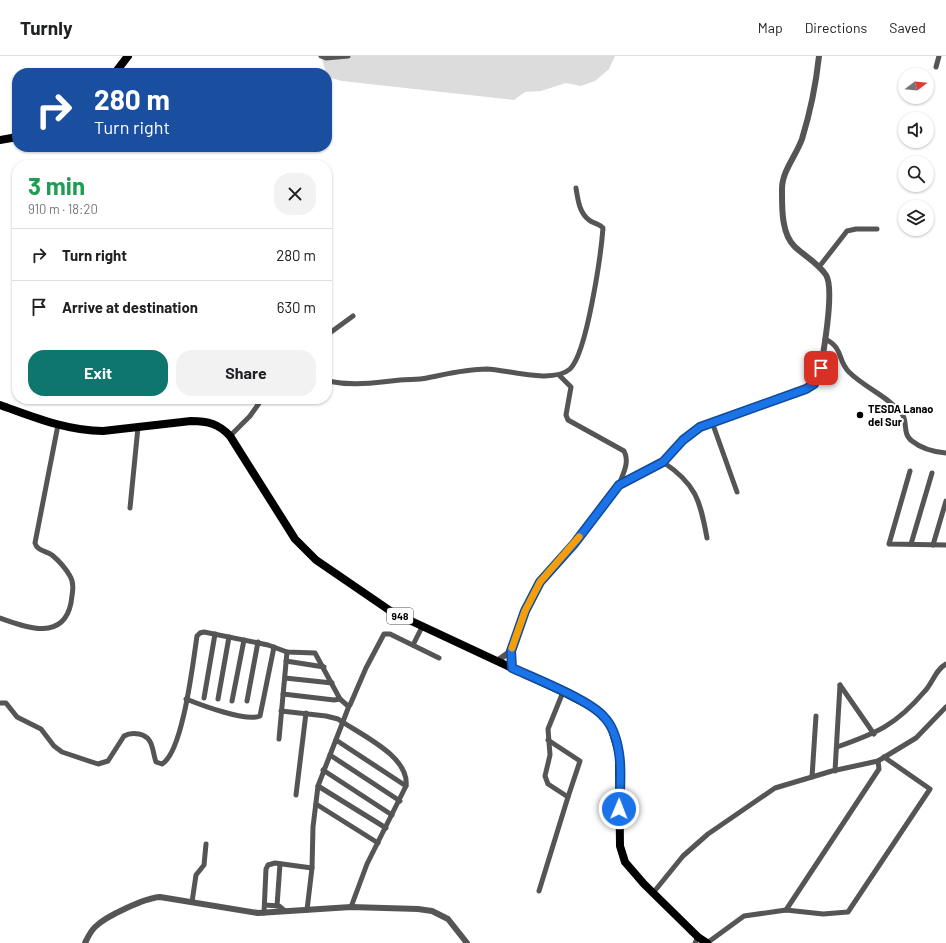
<!DOCTYPE html>
<html lang="en">
<head>
<meta charset="utf-8">
<style>
  body { margin:0; font-family:Barlow,sans-serif; background:#f2f2f2; color:#202124; height:100vh; display:flex; flex-direction:column; font-size:15px; white-space:nowrap }
  * { box-sizing:border-box; margin:0 }
  p { font-size:13px; color:#757577 }
  .icon { flex:none; width:22px; height:22px; fill:none; stroke:currentColor; stroke-width:2; stroke-linecap:round; stroke-linejoin:round }
  .map { position:relative; flex:1; overflow:hidden }
  .sheet { position:absolute; left:12px; top:104px; width:320px; height:244px; display:flex; flex-direction:column; background:#fff; border-radius:16px; box-shadow:0 1px 3px #0004 }
  .sheet>* { flex:none }
  .hud { position:absolute; left:12px; top:12px; width:320px; height:84px; border-radius:16px; box-shadow:0 1px 3px #0004; background:#1a4fa0; color:#fff; overflow:hidden }
  .needle { width:26px; rotate:74deg }
  .controls { position:absolute; left:898px; top:12px; display:grid; gap:8px }
  .controls a { display:grid; place-items:center; width:36px; height:36px; border-radius:50%; background:#fff; box-shadow:0 1px 3px #0004; font-size:20px }
  .pin { position:absolute; display:grid; place-items:center; width:34px; height:34px; color:#fff; margin:-17px; border-radius:8px; box-shadow:0 2px 6px #0006 }
  .me { position:absolute; width:44px; margin:-22px; rotate:1deg; stroke-linejoin:round; filter:drop-shadow(0 0 3px #0008) }
  .turn { display:flex; align-items:center; gap:14px; height:84px; padding:0 16px; font-size:18px }
  .turn .icon { width:52px; height:52px; stroke-width:2.5 }
  .turn b { display:block; font-size:28px; line-height:34px }
  .round { display:grid; place-items:center; flex:none; width:42px; height:42px; border-radius:16px; background:#f2f2f2 }
  .summary { display:flex; align-items:center; justify-content:space-between; height:68px; padding:0 16px }
  h1 { font-size:24px; font-weight:700; line-height:30px; color:#1e9e55 }
  .cta { display:flex; gap:8px; margin-top:auto; padding:8px 16px }
  .cta a { flex:1; height:46px; border-radius:16px; background:#0f766e; color:#fff; font-size:16px; font-weight:700; line-height:46px; text-align:center }
  .cta a+a { background:#f2f2f2; color:#202124 }
  ul { padding:0; list-style:none }
  li { display:flex; align-items:center; gap:12px; height:52px; padding:0 16px; border-top:1px solid #e0e0e0 }
  li div { flex:1 }
  li b { display:block; font-size:15px }
  li em { font-style:normal }
  header { display:flex; align-items:center; gap:24px; box-sizing:border-box; height:56px; padding:0 20px; background:#fff; border-bottom:1px solid #e0e0e0 }
  header strong { font-size:19px }
  nav { display:flex; gap:22px; margin-inline-start:auto; font-size:14px }
  .map>svg:first-child { display:block }
  .green { fill:#dcdcdc }
  .lines { fill:none; stroke-linecap:round; stroke-linejoin:round }
  .minor { stroke:#555; stroke-width:5 }
  .tertiary { stroke:#555; stroke-width:6 }
  .primary { stroke:#000; stroke-width:8 }
  .route-casing { stroke:#114b97; stroke-width:10 }
  .route { stroke:#1a73e8; stroke-width:7 }
  .slow { stroke:#f59e0b; stroke-width:7 }
  .poi-dot { fill:#000; stroke:#fff; stroke-width:1.5 }
  .labels { text-anchor:middle; stroke-width:4; stroke-linejoin:round; paint-order:stroke }
  .shield { fill:#fff; stroke:#4c4c4c; stroke-width:1 }
  .shield-label { font-size:10px; font-weight:bold; fill:#000 }
  .poi-label { font-size:11px; font-weight:bold; fill:#000; stroke:#fff; text-anchor:start }
</style>
</head>
<body>
<header>
<strong>Turnly</strong>
<nav><a>Map</a><a>Directions</a><a>Saved</a></nav>
</header>
<div class="map">
<svg width="946" height="887" viewBox="0 0 946 887">
  <rect width="100%" height="100%" fill="#fff"/>
  <path class="green" d="M323,0H615L609,13L595,25L581,30L566,27L541,35L525,36L514,44L342,25L327,21L322,3Z"/>
  <g class="lines">
    <g class="minor">
      <path d="M321,0L326,2L348,0"/>
      <path d="M936,11L939,0"/>
      <path d="M819,211L847,175L856,173H877"/>
      <path d="M327,279L353,260"/>
      <path d="M825,283C844,292 837,304 849,316C865,332 888,340 902,358C908,365 902,378 912,385C922,393 934,396 946,397"/>
      <path d="M559,319L571,331L566,359L568,364L624,395C630,407 623,417 619,429"/>
      <path d="M327,325C352,330 375,327 400,324C409,323 418,324 427,322C447,318 466,313 487,313C508,314 553,328 570,313C587,297 601,198 603,172C599,167 594,168 589,164C579,156 578,144 576,132"/>
      <path d="M712,366L737,436"/>
      <path d="M230,380L250,360L262,343"/>
      <path d="M663,406C696,428 700,444 707,482"/>
      <path d="M910,415L889,488L946,489"/>
      <path d="M130,452L138,371"/>
      <path d="M911,488L932,417"/>
      <path d="M933,489L946,445"/>
      <path d="M0,562C25,571 63,586 71,547C72,538 75,528 70,520C66,513 58,504 52,499C46,495 37,495 35,487L58,369"/>
      <path d="M413,589L422,571"/>
      <path d="M286,605L324,611"/>
      <path d="M285,622L332,627"/>
      <path d="M840,629L874,678"/>
      <path d="M283,638L334,644L340,643"/>
      <path d="M204,642L215,578"/>
      <path d="M186,643C201,649 246,666 260,660L274,591"/>
      <path d="M218,643L229,581"/>
      <path d="M232,645L244,584"/>
      <path d="M247,645L258,586"/>
      <path d="M0,647H6L17,661L41,673L54,690L62,696L98,708L108,705L124,680C129,677 134,677 139,678C154,681 152,695 156,706L162,708C183,696 193,606 197,580L200,577L204,576L268,589L287,596L315,597L340,643L348,650L350,649L366,612L384,578H390L439,602"/>
      <path d="M281,655L326,660L338,663C359,678 410,700 406,730L367,808L351,851"/>
      <path d="M279,683L287,596"/>
      <path d="M336,684L406,730"/>
      <path d="M548,684L580,705L568,741"/>
      <path d="M837,691C877,677 896,669 924,636C933,627 935,614 946,608"/>
      <path d="M330,699L400,745"/>
      <path d="M323,714L392,759"/>
      <path d="M835,715L840,629"/>
      <path d="M812,721L816,660"/>
      <path d="M318,730L386,772"/>
      <path d="M296,739L306,657"/>
      <path d="M316,748L378,787"/>
      <path d="M312,812L313,771L318,730L349,650"/>
      <path d="M539,835L568,741L548,728L545,720L550,699L548,673L563,636"/>
      <path d="M653,837L683,800L708,778L775,732L832,715L878,705L916,682L946,651"/>
      <path d="M192,846L196,819L204,809L206,788"/>
      <path d="M265,849L279,850L285,855"/>
      <path d="M277,850L280,808"/>
      <path d="M786,854L879,713L878,705"/>
      <path d="M264,857L266,813L268,809L275,807L312,812L307,854"/>
      <path d="M695,887L698,881"/>
      <path d="M707,887L744,860L786,854L823,858L848,856L930,733L884,701"/>
    </g>
    <g class="tertiary">
      <path d="M497,605L511,595"/>
      <path d="M512,612L511,595L525,555L540,526L574,488L619,429L663,406L683,385L700,371L793,339C804,334 812,331 818,321C823,303 835,233 826,219C818,207 806,201 795,191C781,178 782,151 782,133C782,115 796,100 802,83C810,57 816,28 819,0"/>
      <path d="M85,887C88,881 90,876 95,871C106,860 145,842 160,841L258,857L351,851L418,853L432,855L448,863L467,887"/>
    </g>
    <g class="primary">
      <path d="M115,17L128,0"/>
      <path d="M0,84L17,81"/>
      <path d="M0,349C34,361 67,375 103,375L191,365C208,365 219,368 230,380L295,483L316,504L392,556L563,636L594,652L604,660L611,670L619,697L620,790L625,806L644,828L698,881L707,887"/>
    </g>
  </g>
  <g class="lines">
    <g class="route-casing">
      <path id="route" d="M619,753C620,734 622,715 619,697C617,684 613,670 604,661C590,644 534,622 512,612L511,595L525,555L540,526L574,488L619,429L663,406L683,384L700,371L806,333L814,328L821,312"/>
    </g>
    <use href="#route" class="route"/>
    <path class="slow" d="M512,592L525,555L540,526L579,481"/>
  </g>
  <circle class="poi-dot" cx="860" cy="359" r="4"/>
  <g class="labels">
    <rect class="shield" x="387" y="552" width="26" height="16" rx="3"/>
    <g class="shield-label">
      <text x="400" y="564">948</text>
    </g>
    <g class="poi-label">
      <text x="868" y="357">TESDA Lanao<tspan x="868" dy="13">del Sur</tspan></text>
    </g>
  </g>
</svg>
<div class="controls">
<a><svg class="needle" viewBox="-14 -14 28 28"><path d="M0-13l5 13h-10z" fill="#e53935"/><path d="M0 13l5-13h-10z" fill="#757577"/></svg></a>
<a><svg class="icon" aria-label="sound" viewBox="0 0 24 24"><path d="M4 9h4l5-4v14l-5-4H4zM17 9q2 3 0 6"/></svg></a>
<a><svg class="icon" aria-label="search" viewBox="0 0 24 24"><circle cx="10" cy="10" r="6"/><path d="M15 15l6 6"/></svg></a>
<a><svg class="icon" aria-label="layers" viewBox="0 0 24 24"><path d="M12 4l9 5-9 5-9-5zM3 14l9 5 9-5"/></svg></a>
</div>
<div class="pin" style="left:821px;top:312px;background:#d93025"><svg class="icon" aria-label="arrive" viewBox="0 0 24 24"><path d="M6 21V4h12l-3 4 3 4H6"/></svg></div>
<svg class="me" style="left:619px;top:753px" viewBox="-20 -20 40 40"><circle r="17" fill="#1a73e8" stroke="#fff" stroke-width="3"/><path d="M0-11L8 9 0 5-8 9z" fill="#fff"/></svg>
<div class="hud">
<div class="turn"><svg class="icon" aria-label="right" viewBox="0 0 24 24"><path d="M7 20v-9h11M14 6l5 5-5 5"/></svg><div><b>280 m</b>Turn right</div></div>
</div>
<section class="sheet">
<div class="summary"><div><h1>3 min</h1><p>910 m · 18:20</p></div><a class="round"><svg class="icon" aria-label="close" viewBox="0 0 24 24"><path d="M6 6l12 12M18 6L6 18"/></svg></a></div>
<ul>
<li><svg class="icon" aria-label="right" viewBox="0 0 24 24"><path d="M7 20v-9h11M14 6l5 5-5 5"/></svg><div><b>Turn right</b></div><em>280 m</em></li>
<li><svg class="icon" aria-label="arrive" viewBox="0 0 24 24"><path d="M6 21V4h12l-3 4 3 4H6"/></svg><div><b>Arrive at destination</b></div><em>630 m</em></li>
</ul>
<div class="cta"><a>Exit</a><a>Share</a></div>
</section>
</div>
</body>
</html>
